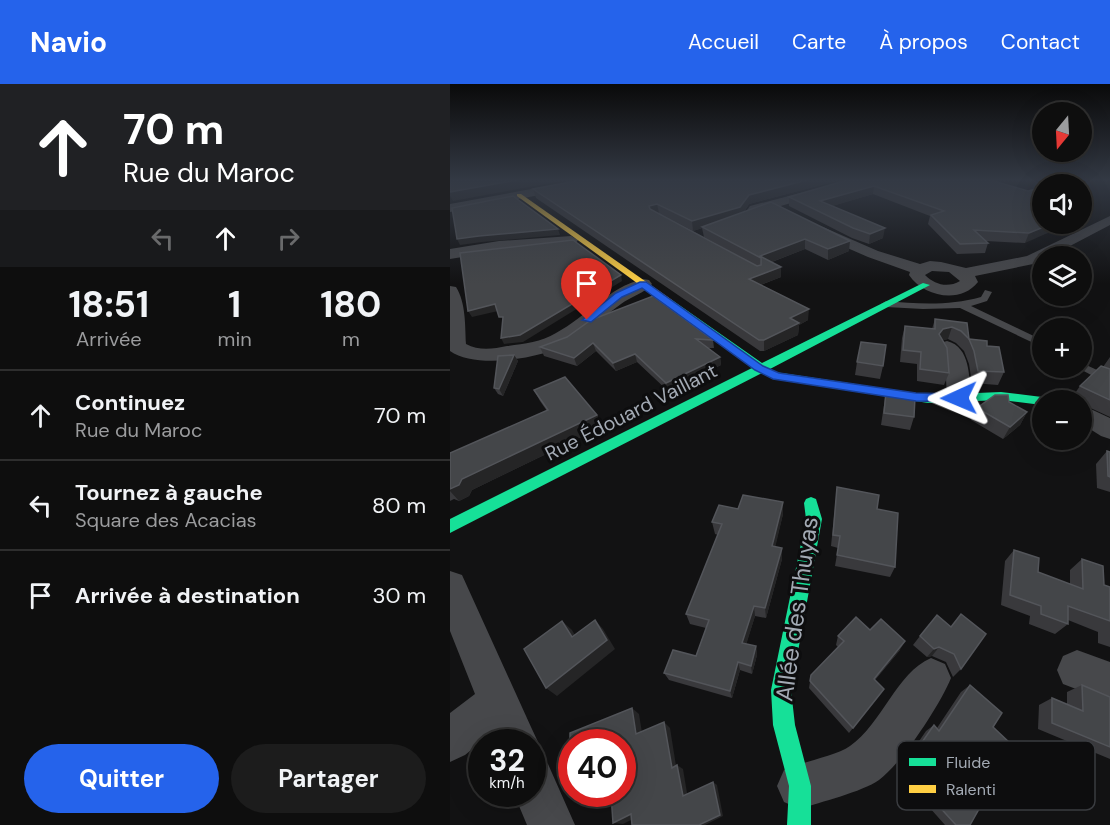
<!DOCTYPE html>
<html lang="fr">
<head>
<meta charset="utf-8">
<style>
  body { margin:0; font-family:"DM Sans",sans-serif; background:#1c1c1c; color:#f1f3f6; height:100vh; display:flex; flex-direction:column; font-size:22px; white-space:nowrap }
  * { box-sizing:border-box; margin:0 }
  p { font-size:20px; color:#9b9c9e }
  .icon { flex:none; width:33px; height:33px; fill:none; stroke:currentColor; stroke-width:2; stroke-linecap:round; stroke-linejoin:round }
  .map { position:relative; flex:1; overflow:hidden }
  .details { display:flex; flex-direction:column; background:#0e0e0e; width:450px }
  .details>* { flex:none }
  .hud { background:#202124; color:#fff; overflow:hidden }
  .needle { width:39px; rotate:198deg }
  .tools { position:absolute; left:582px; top:18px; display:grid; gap:12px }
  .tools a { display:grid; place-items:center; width:60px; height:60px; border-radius:50%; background:#0e0e0e; box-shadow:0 6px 24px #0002,0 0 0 2px #2e2e2e; font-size:30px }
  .speed { position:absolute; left:18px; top:645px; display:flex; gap:12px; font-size:30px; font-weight:700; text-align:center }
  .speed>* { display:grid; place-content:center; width:78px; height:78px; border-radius:50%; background:#0e0e0e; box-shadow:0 6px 24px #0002,0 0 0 2px #2e2e2e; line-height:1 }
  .speed small { font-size:15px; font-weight:400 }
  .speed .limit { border:9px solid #d22; background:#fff; color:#111 }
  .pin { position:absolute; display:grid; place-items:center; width:51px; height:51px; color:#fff; margin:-62px -26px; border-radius:50% 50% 50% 0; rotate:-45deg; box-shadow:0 0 6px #0007 }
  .pin .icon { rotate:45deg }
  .me { position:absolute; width:66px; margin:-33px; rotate:269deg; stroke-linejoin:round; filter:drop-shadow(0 0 4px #0008) }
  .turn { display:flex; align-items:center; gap:21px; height:126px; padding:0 24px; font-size:27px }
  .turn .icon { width:78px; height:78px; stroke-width:2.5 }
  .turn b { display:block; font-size:42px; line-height:51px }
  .lanes { display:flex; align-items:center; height:57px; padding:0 24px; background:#0003; justify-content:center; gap:30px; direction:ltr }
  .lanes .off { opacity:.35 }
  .eta { display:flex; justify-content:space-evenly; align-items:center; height:102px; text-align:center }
  .eta b { font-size:36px; font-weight:700; line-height:42px }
  .action { display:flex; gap:12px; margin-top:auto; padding:12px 24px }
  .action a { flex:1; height:69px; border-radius:36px; background:#2563eb; color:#fff; font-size:24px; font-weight:700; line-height:69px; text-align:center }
  .action a+a { background:#1c1c1c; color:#f1f3f6 }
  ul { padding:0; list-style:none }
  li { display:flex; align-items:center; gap:18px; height:90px; padding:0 24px; border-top:2px solid #2e2e2e }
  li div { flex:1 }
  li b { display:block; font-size:22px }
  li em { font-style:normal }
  header { display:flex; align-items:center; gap:36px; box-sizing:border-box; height:84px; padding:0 30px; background:#2563eb; color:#fff }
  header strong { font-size:28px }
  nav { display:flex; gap:33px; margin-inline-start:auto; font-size:21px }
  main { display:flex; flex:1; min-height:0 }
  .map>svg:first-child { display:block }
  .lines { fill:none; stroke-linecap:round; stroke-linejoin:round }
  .lane { fill:#47484b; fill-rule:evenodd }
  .street { fill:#47484b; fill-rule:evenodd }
  .fast { fill:#16e098; fill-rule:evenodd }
  .slow { fill:#ffcf43; fill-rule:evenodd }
  .wall { fill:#39393c; fill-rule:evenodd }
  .shaded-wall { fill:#252526 }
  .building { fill:#444649; stroke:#53555a; stroke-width:1.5 }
  .route { fill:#2563eb; stroke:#184099; stroke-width:1.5 }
  .labels { text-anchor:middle; stroke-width:6; stroke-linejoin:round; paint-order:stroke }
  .street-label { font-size:20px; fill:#a3aab4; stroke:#0d0d0e }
  .near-street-label { font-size:24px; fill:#a3aab4; stroke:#0d0d0e }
  .key { fill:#0d0d0e; stroke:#3a3c40; stroke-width:1.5 }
  .key-label { font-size:16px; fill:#a3aab4 }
</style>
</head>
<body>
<header>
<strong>Navio</strong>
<nav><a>Accueil</a><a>Carte</a><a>À propos</a><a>Contact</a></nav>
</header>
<main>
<section class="details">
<div class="hud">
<div class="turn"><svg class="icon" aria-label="ahead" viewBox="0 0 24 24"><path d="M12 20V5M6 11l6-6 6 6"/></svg><div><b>70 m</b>Rue du Maroc</div></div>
<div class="lanes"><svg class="icon off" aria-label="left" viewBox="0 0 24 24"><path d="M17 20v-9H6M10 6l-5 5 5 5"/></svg><svg class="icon" aria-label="ahead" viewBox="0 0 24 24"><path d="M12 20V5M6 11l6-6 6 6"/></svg><svg class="icon off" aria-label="right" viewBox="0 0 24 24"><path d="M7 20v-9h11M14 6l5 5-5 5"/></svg></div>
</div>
<div class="eta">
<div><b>18:51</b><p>Arrivée</p></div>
<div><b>1</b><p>min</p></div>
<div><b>180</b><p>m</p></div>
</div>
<ul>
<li><svg class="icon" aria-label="ahead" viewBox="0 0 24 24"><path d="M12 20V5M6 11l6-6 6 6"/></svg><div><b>Continuez</b><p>Rue du Maroc</p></div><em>70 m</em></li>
<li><svg class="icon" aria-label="left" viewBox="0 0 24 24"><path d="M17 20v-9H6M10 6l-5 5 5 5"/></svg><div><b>Tournez à gauche</b><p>Square des Acacias</p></div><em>80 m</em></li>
<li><svg class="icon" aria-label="arrive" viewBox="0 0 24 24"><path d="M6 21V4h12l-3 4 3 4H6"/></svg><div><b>Arrivée à destination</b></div><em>30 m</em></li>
</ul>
<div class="action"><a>Quitter</a><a>Partager</a></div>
</section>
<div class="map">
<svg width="660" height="741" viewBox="0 0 660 741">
  <rect width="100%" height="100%" fill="#121213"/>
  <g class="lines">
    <g class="lane">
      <path d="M535,206L542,208L537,217L521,222L592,256V263L510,224L473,225L436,223L431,220L436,217C468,220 499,222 531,213Z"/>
      <path d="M632,279L660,292V301L628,284H632Z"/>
    </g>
    <g class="street">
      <path d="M131,96H157L152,99L0,128V120Z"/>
      <path d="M400,96H419L310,128L307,132L302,133L295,129L300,122Z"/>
      <path d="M660,132V141L601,172H592V177L588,179L525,192L528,198C510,221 473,212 459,191L460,188L418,173L363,149L361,146L368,142L373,143L428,167L470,180L480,177L491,178L516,184L577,172ZM482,187L499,188L510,197C498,204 485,201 475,191Z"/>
      <path d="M121,152L128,156L126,159L49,167L0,175V165L49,157Z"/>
      <path d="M193,195L199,196L202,200C195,209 180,213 171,220C154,232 138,248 120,259C93,274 27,286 0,267V202L6,203C16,219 15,241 16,260C29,267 43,265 57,262C74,260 91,258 106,249C136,233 159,203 193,195Z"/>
      <path d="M497,257C521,263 519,294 521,314L517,319L509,322L501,319L497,314L495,275L487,263L490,259Z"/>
      <path d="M632,321L660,334V355L651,352L632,340Z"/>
      <path d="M0,487L12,491L81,643L88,658L82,671V658H44L41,650L15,671L0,678V629L25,610L0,547Z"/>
      <path d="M627,566L660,578V618L613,600L607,586L613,572Z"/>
      <path d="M481,574L495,580L501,594C490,621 452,679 429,696C412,708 370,718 350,725L334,718L327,702L334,686C351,678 386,672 400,662C432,640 446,589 481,574Z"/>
      <path d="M82,673L98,680L125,741H77L64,710H82Z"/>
    </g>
    <g class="fast">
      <path d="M473,199L480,201L320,285L325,288L478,311L551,308L592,313L598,316H592V321L551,316L478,319L322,294L312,289L0,449V435L304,283L216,220V216H222L312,279Z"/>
      <path d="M361,413L366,415L372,435L341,606L345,641L361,702V741H337L339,702L323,641L321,606L356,435L354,419L356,415Z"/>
    </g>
    <path class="slow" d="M67,110H71L222,216V220H216L67,112Z"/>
  </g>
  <g class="wall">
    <path d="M131,96H390L299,120L294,128L399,167L378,176L355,165L322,178L331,183V193L311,201L358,236L349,241L348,251L314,267H310L86,114L83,105ZM209,129L243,147L252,144L254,153L307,182Z"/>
    <path d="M397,96H540L592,140L575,159L536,157L538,159L535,169L507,170L478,140L480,132L423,110L382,122L433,154L419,160L402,154L339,122V113Z"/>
    <path d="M485,235L517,239L519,255L537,262L554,288L548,301L522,299L519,280L514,267L506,259L498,255L493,256L499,289L494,301L467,297V280L450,278L452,254L455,242L482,245Z"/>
    <path d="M141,236L263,256L264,264H258L270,273L271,281L218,307L187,278L166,287L146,267L127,282L94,272L90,263L117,253Z"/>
    <path d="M64,271L68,277L53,312L48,310L44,304Z"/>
    <path d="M660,273V333L632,320V316H625L621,315L630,302L653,283Z"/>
    <path d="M407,278L433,282L430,295L405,291Z"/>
    <path d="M84,306L147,331L152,343L22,406L19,412L9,417L4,415L0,417V369L97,327L90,317Z"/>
    <path d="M436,308L464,333L460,346L431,341L434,321Z"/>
    <path d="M559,318L577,328L570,341L553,355L521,336L527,324Z"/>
    <path d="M657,367L660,368V408L647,404L646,380Z"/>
    <path d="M387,403L427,425L445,483L440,493L385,482L388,464L381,462Z"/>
    <path d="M333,418V430L325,462L332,475L316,534L305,532L296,560L306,562L307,571L302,590L290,586L282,614L219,596L214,589L246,572L256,544L240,540L236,530L268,451L265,450L262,438L288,425Z"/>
    <path d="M564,466L588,488L620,500V486L632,475L654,501L660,503V563L648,559V548L618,536V540L605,550L579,540L580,532L551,521L555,477Z"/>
    <path d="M501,543L511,585L503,593L496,578L482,572L477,573L463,561L470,552Z"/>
    <path d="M420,546L450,566L425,596L434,605L399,649L359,604L361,591L388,563L386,561L388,552Z"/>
    <path d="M520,601L543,643L520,741H495L448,688L476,647L484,641L487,644L511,608Z"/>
    <path d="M632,601L660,613V675L588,645L589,621L602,614L617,621V608Z"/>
  </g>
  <g class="shaded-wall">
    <path d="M67,96H117L3,117L0,112V108Z"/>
    <path d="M357,96H390L299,120L291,132L243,147L242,137L299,111Z"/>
    <path d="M424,102L423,110L369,126L370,117Z"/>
    <path d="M207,120L209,129L201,131L199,122Z"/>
    <path d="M638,120L634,129L632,132V123Z"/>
    <path d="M601,140H618L575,159L579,149Z"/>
    <path d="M435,144L433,154L419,160L420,150Z"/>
    <path d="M108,145L110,151L32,158L10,161L7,155L29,152Z"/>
    <path d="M355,155V165L311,182L310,172Z"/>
    <path d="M400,157L399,167L378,176V165Z"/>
    <path d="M331,183V193L300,205L299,195Z"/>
    <path d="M171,191L172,197L73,258L54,260L51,254Z"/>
    <path d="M45,220L48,227L22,233L18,227Z"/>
    <path d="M359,225L358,236L349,241L348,251L314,267V256L340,234Z"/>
    <path d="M502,243L498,255L489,257V250L493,245Z"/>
    <path d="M143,259L146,267L127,282L124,274Z"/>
    <path d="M185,270L187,278L166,287L163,279Z"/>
    <path d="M64,271L68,277L53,312L49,305Z"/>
    <path d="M270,273L271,281L218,307L216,299Z"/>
    <path d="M577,328L570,341L553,355L560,343Z"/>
    <path d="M147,331L152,343L22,406L19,412L9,417L0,407V405L12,395Z"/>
    <path d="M333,418V430L323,473L322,462Z"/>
    <path d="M332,464V475L316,534L315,524Z"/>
    <path d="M304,522L305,532L294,568L292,559Z"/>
    <path d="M145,536L153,545L165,565L107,612L96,604Z"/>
    <path d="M112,537L122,546L131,562L122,553Z"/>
    <path d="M455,557L450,566L419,602L424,595Z"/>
    <path d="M306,562L307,571L302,590L301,582Z"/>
    <path d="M489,563L482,572L477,573L484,565Z"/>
    <path d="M288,578L290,586L282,614L280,607Z"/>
    <path d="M182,624L189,630L193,655L186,650Z"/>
    <path d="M214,638L220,644L227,688L222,684Z"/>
    <path d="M227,681L233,685L238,715L233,712Z"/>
    <path d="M263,698L267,701L273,732L255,741H249Z"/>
    <path d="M181,730L189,732L173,740L163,739Z"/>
  </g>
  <g class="building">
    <path d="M0,96H67L0,108Z"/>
    <path d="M131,96H357L299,111L290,123L242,137L207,120L199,122L200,125L307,182L311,181V174L252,143L321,118L400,157L378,165L355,155L310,172L331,183L299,195L359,225L340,234L349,239L314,256H309L83,105Z"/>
    <path d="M397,96H540L578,107L586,105L592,106V140H601L579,149L524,146L538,159L510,160L481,131L494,127L424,102L370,117L435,144L420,150L403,144L339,113Z"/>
    <path d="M63,112L108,145L29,152L7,155L2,124Z"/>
    <path d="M632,118L638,120L632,123L635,124L632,126Z"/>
    <path d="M123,156L171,191L70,251L51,254L53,233H49L45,220L18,227L10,169Z"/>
    <path d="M203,212L263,256L246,255L270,273L216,299L185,270L163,279L143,259L124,274L90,263L117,253L141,236Z"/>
    <path d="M485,235L517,239L519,255L511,247L502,243L493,245L489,250L497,264L499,289L470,285L471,268L453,266L455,242L485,245Z"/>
    <path d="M519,255L537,257V262L549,263L554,288L528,287L524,267Z"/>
    <path d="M411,258L436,261L433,282L407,278Z"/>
    <path d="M64,271L49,305L44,304L48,272Z"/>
    <path d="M651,282L660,285V316L630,302Z"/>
    <path d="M115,293L147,331L12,395L9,401L0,405V369L98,326L84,306Z"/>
    <path d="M436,308L465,313L464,333L434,329Z"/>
    <path d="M545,311H558L559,318L577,328L560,343L527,324Z"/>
    <path d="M657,367L660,368V393L658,392Z"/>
    <path d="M387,403L429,411L427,425L448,429L445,483L387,471L390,452L383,451Z"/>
    <path d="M293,411L333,418L322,462L332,464L315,524L304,522L292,559L306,562L301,582L288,578L280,607L214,589L223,566L246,572L259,536L236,530L272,440L262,438L269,421L288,425Z"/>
    <path d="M564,466L589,474L588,488L633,505L632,475L653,482L654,501L660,503V537L618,522V540L591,530V522L560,511Z"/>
    <path d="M511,530L536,550L511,585L504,570L489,563L484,565L470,552L487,531L501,543Z"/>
    <path d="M406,533L420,546L431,535L455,557L424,595L434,605L403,644L360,597L361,591L394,557L388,552Z"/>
    <path d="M145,536L157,556L96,604L74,565L112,537L122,553Z"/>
    <path d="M520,601L552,629L543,643L564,663L520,741H506L454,684L484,641L489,647Z"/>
    <path d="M632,601L660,613V663L602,639V614L633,627Z"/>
    <path d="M182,624L186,650L214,638L222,684L227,681L233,712L263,698L270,731L249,741H182L181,730L163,739L161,710H172V658H122V671L120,672V649Z"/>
  </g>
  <linearGradient id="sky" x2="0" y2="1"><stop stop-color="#0a0a0a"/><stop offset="0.48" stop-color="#333944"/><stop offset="1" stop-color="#333944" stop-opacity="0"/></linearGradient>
  <rect width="660" height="200" fill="url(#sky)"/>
  <path class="route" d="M190,198H196L313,282L329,289L466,309L509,310L515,314L509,318L466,317L323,295L305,286L192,204L172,213L141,238L132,236L166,209Z"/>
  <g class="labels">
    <g class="street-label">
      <text transform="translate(181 328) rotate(-27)" y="7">Rue Édouard Vaillant</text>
    </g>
    <g class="near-street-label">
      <text transform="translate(347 525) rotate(-82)" y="8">Allée des Thuyas</text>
    </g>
  </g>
  <rect x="447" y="657" width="198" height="69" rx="9" class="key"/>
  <rect x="459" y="674" width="27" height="8" fill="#16e098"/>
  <rect x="459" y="701" width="27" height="8" fill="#ffcf43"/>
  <g class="key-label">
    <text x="496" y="684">Fluide</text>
    <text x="496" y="711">Ralenti</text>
  </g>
</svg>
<div class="tools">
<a><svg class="needle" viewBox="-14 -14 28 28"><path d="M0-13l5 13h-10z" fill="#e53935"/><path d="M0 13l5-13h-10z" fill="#9b9c9e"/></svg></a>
<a><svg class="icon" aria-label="sound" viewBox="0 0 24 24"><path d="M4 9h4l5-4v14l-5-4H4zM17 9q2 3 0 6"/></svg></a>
<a><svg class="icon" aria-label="layers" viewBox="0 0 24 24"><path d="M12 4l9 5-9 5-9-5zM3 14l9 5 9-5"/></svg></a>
<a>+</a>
<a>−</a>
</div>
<div class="speed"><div>32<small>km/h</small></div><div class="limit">40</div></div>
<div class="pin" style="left:137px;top:236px;background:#d93025"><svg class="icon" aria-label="arrive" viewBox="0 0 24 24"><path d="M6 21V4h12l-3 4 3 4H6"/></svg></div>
<svg class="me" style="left:509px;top:314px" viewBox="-20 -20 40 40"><path d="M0-17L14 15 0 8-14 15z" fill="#2563eb" stroke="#fff" stroke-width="4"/></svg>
</div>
</main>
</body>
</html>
